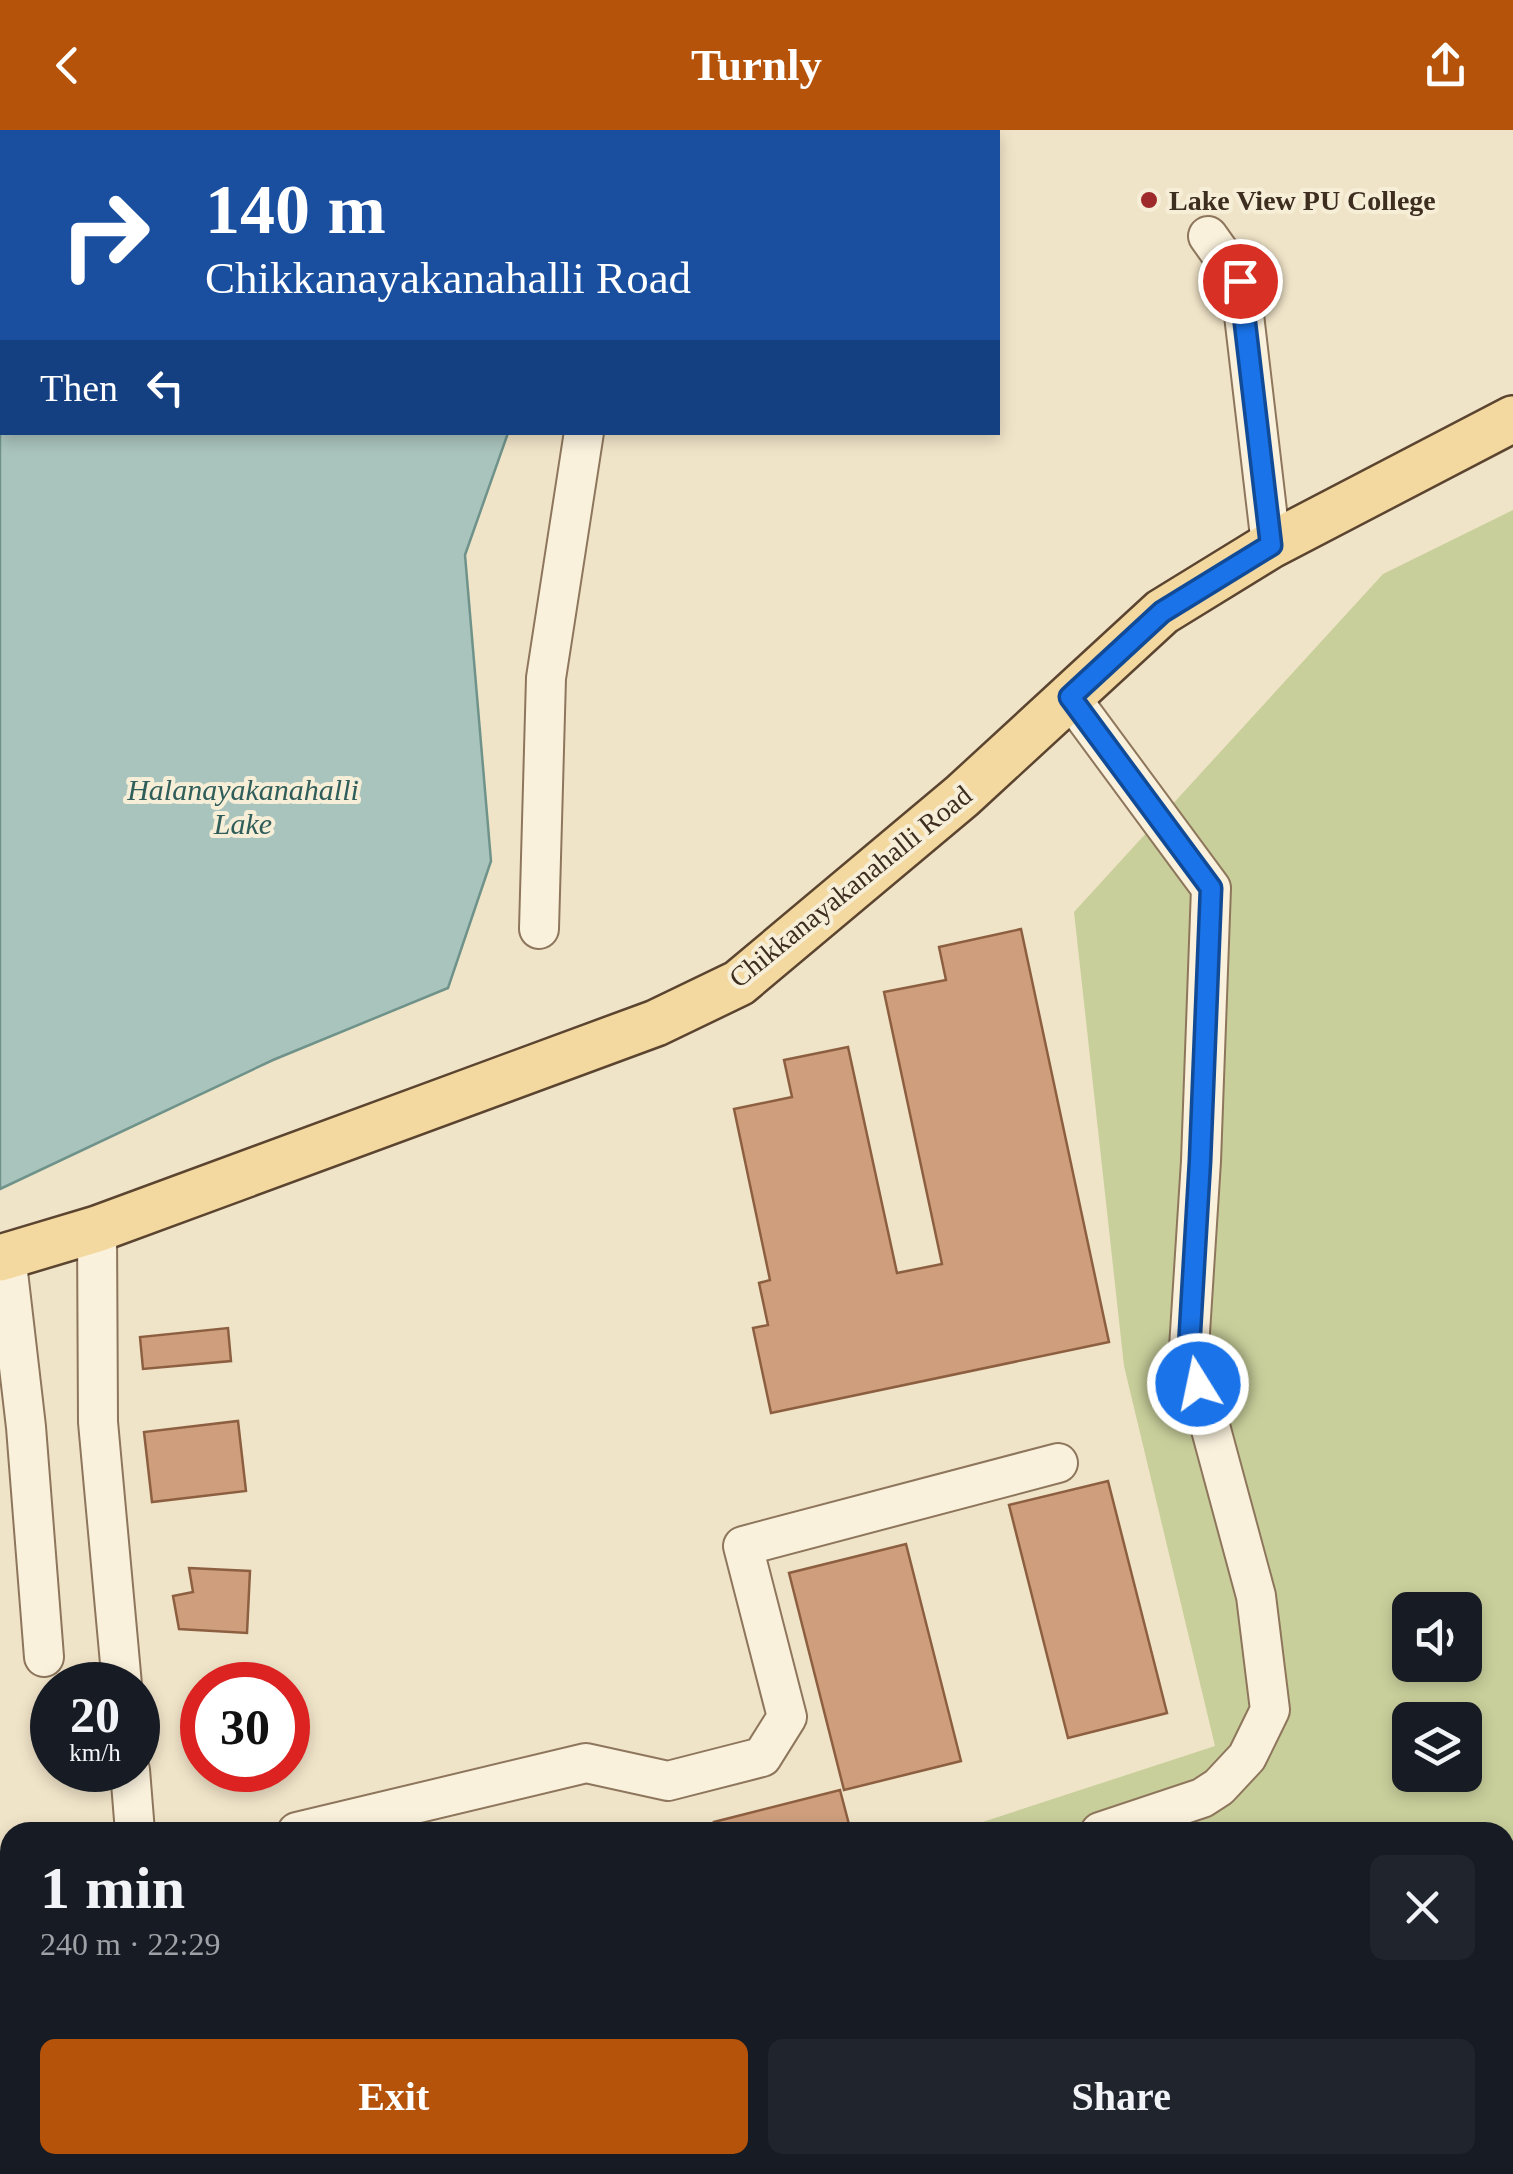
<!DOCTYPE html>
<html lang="en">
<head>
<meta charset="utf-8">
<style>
  body { margin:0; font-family:Georgia,serif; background:#20242c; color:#f1f3f6; height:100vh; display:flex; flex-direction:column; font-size:38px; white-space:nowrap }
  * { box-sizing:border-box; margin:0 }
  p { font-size:32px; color:#9ea1a6 }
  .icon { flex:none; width:55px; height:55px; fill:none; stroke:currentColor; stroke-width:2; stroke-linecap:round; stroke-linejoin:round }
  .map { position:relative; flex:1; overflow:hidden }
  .sheet { position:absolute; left:0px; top:1692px; width:1515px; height:352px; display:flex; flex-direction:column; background:#171b24; border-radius:30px 30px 0 0; box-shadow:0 5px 15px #0003 }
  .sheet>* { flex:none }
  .top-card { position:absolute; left:0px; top:0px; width:1000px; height:305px; box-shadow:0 5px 15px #0003; background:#1a4fa0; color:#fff; overflow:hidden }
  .tools { position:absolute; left:1392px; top:1462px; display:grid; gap:20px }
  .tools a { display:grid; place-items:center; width:90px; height:90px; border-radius:15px; background:#171b24; box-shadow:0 5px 15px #0003; font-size:50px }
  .speed { position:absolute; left:30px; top:1532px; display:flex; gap:20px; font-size:50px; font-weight:700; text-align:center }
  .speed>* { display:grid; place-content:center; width:130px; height:130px; border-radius:50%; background:#171b24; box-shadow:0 5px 15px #0003; line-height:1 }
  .speed small { font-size:25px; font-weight:400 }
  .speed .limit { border:15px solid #d22; background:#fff; color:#111 }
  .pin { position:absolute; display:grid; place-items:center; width:85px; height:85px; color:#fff; margin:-42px; border:5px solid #fff; border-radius:50%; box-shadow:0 2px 10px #0007 }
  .me { position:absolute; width:110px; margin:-55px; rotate:350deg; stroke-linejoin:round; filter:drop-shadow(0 0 8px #0008) }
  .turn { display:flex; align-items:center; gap:35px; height:210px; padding:0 40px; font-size:45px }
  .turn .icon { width:130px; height:130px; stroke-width:2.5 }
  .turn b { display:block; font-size:70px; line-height:85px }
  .then { display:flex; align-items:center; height:95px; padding:0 40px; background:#0003; gap:20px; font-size:38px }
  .round { display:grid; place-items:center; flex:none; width:105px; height:105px; border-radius:15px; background:#20242c }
  .overview { display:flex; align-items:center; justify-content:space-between; height:170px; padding:0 40px }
  h1 { font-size:60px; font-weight:800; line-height:75px }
  .button { display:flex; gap:20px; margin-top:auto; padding:20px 40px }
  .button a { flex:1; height:115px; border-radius:15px; background:#b45309; color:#fff; font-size:40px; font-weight:800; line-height:115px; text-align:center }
  .button a+a { background:#20242c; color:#f1f3f6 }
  header { display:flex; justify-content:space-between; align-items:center; height:130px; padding:0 40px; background:#b45309; color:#fff; font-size:45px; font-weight:800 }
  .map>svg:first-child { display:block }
  .green { fill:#c9cf9b; fill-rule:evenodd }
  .water { fill:#a9c4bc; stroke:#6f938a; stroke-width:2.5 }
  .building { fill:#cf9f7d; stroke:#8d5f41; stroke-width:2.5 }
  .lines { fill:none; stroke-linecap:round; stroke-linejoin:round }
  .minor-casing { stroke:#8d765c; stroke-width:42 }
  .major-casing { stroke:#5b4430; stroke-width:50 }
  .minor { stroke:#faf1dc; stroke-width:38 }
  .major { stroke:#f3d9a0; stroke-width:45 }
  .route-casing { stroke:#114b97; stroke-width:25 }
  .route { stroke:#1a73e8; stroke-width:18 }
  .poi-dot { fill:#9e2a2b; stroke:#f7eed8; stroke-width:4 }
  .labels { text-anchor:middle; stroke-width:8; stroke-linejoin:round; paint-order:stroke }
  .poi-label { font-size:28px; font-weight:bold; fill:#3d2e20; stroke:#f7eed8; text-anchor:start }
  .street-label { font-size:28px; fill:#3d2e20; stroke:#f7eed8 }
  .water-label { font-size:30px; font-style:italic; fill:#2f5d5a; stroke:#f7eed8 }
</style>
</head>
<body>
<header><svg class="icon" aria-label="back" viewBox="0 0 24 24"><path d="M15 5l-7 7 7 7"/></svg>Turnly<svg class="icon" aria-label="share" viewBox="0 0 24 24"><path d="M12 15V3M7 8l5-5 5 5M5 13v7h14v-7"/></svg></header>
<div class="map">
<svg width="1513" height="2044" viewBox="0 0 1513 2044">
  <rect width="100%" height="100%" fill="#f0e4c8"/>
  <g class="green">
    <path d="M1513,380V2044H990L988,2035H1505V1702H952L1215,1616L1124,1236L1074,782L1383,444ZM1410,1480H1465V1535H1410ZM1410,1590H1465V1645H1410Z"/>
    <path d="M276,2035H460L462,2044H279Z"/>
  </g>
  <path class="water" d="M0,0H686L2,2V302L508,303L465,425L491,731L448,858L273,930L0,1059Z"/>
  <g class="building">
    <path d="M1021,799L1109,1212L771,1283L753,1198L768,1195L759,1153L770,1150L734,979L792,967L784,930L848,917L897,1143L942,1134L884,862L946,850L939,817Z"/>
    <path d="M228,1198L231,1231L143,1239L140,1207Z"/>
    <path d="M238,1291L246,1361L152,1372L144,1302Z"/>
    <path d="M1108,1351L1167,1583L1068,1608L1009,1375Z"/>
    <path d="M906,1414L961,1631L844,1660L789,1443Z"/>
    <path d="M189,1438L250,1441L247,1503L179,1499L173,1466L193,1462Z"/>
    <path d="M840,1660L851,1702H717L714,1692Z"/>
    <path d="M87,2035H216L218,2043L89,2044Z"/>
    <path d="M526,2035H662L665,2044H528Z"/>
    <path d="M803,2035H940L942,2044H805Z"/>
  </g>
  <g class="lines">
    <g class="minor-casing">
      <g id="minor">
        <path d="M765,2L767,0"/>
        <path d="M1208,106L1240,151L1271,415"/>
        <path d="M1070,567L1211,758L1201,1031L1189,1218L1256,1466L1270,1580L1247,1627L1219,1657L1202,1668L1100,1702"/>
        <path d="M539,799L546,548L584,302"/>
        <path d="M97,1099L98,1292L122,1555"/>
        <path d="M6,1125L26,1297L44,1527"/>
        <path d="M130,1640L135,1702"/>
        <path d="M297,1702L586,1633L668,1651L762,1627L787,1587L743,1416L1058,1333"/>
        <path d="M0,1810L10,1804"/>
        <path d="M0,1919L10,1956"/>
        <path d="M31,2035L33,2044"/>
        <path d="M1037,2035L1039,2044"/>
      </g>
    </g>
    <g class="major-casing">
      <path id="major" d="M0,1128L97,1099L656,893L739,853L962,666L1162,482L1271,415L1513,289"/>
    </g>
    <use href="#minor" class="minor"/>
    <use href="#major" class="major"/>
  </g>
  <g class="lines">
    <g class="route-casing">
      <path id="route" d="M1198,1254L1189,1218L1200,1031L1211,758L1070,567L1162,482L1271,415L1240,151"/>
    </g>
    <use href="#route" class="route"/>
  </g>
  <circle class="poi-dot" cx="1149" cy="70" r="10"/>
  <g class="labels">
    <g class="poi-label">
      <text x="1169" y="80">Lake View PU College</text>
    </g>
    <g class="street-label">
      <text transform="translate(850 756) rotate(-39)" y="10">Chikkanayakanahalli Road</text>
    </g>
    <g class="water-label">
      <text x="243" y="670">Halanayakanahalli<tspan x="243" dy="34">Lake</tspan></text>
    </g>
  </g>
</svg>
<div class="tools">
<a><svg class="icon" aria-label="sound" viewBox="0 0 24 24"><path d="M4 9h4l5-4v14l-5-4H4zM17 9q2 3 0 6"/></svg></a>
<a><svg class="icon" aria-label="layers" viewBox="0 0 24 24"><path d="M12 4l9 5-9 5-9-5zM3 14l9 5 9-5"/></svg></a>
</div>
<div class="speed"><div>20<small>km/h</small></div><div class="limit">30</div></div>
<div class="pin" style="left:1240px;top:151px;background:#d93025"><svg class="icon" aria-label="arrive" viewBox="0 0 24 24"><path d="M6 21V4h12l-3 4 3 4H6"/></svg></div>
<svg class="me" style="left:1198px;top:1254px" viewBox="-20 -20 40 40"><circle r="17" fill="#1a73e8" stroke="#fff" stroke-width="3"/><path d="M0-11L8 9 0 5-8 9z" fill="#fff"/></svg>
<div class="top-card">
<div class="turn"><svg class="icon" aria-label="right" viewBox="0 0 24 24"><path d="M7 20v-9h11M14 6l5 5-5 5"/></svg><div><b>140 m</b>Chikkanayakanahalli Road</div></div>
<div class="then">Then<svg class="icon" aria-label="left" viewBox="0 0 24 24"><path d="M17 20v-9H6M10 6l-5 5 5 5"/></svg></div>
</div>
<section class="sheet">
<div class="overview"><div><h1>1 min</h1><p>240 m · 22:29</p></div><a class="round"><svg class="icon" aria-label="close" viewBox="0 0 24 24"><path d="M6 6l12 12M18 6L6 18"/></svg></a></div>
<div class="button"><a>Exit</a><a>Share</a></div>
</section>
</div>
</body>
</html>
